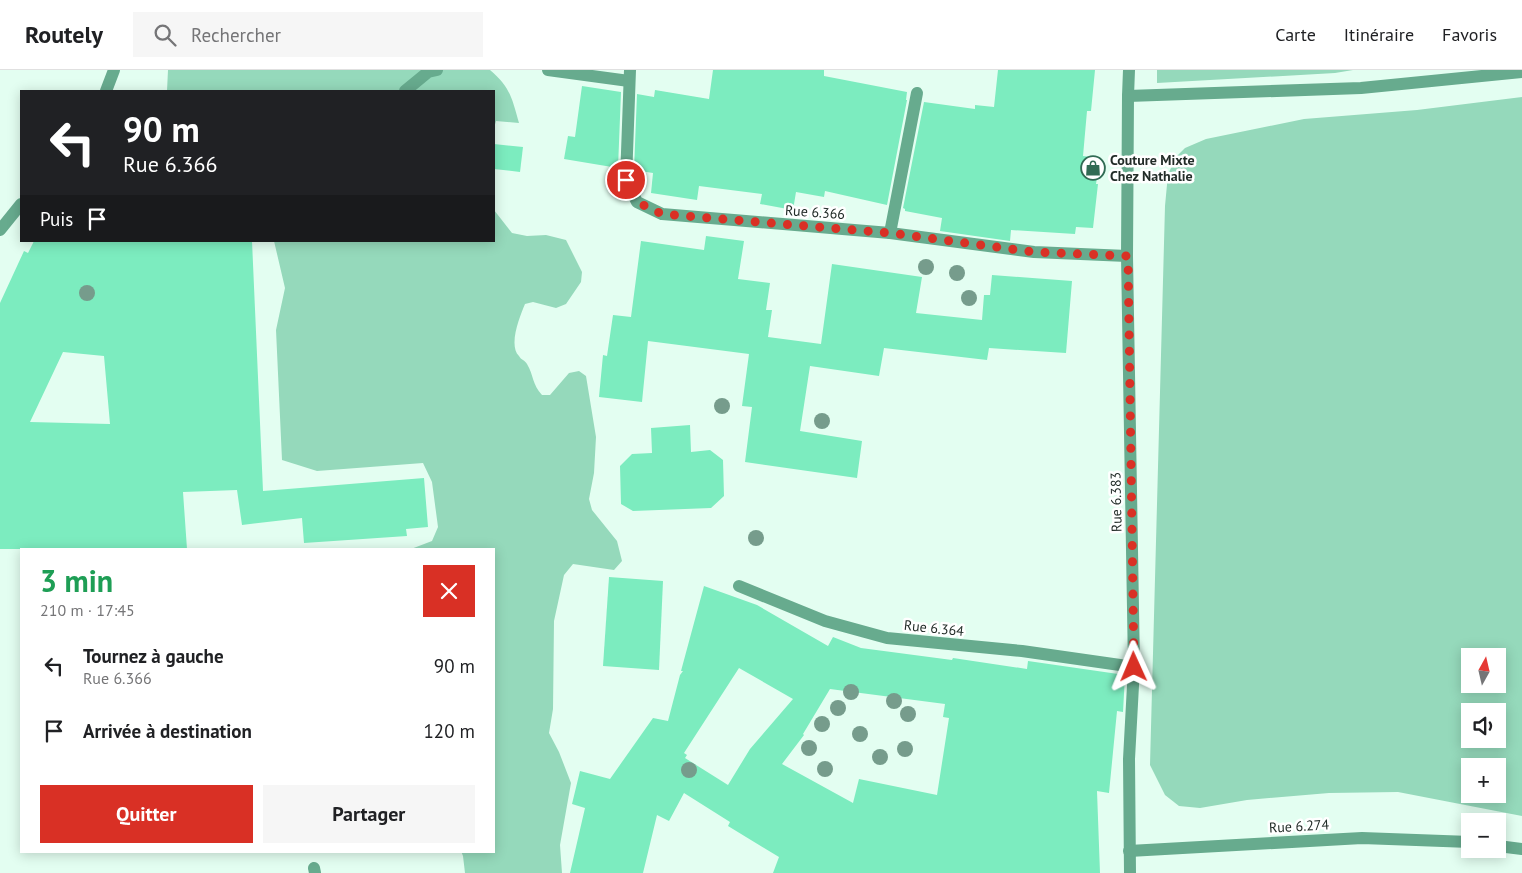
<!DOCTYPE html>
<html lang="fr">
<head>
<meta charset="utf-8">
<style>
  body { margin:0; font-family:"PT Sans",sans-serif; background:#f6f6f6; color:#202124; height:100vh; display:flex; flex-direction:column; font-size:19px; white-space:nowrap }
  * { box-sizing:border-box; margin:0 }
  p { font-size:16px; color:#757577 }
  .icon { flex:none; width:28px; height:28px; fill:none; stroke:currentColor; stroke-width:2; stroke-linecap:round; stroke-linejoin:round }
  .map { position:relative; flex:1; overflow:hidden }
  .sheet { position:absolute; left:20px; top:478px; width:475px; height:305px; display:flex; flex-direction:column; background:#fff; border-radius:0px; box-shadow:0 2px 12px #0003 }
  .sheet>* { flex:none }
  .guide { position:absolute; left:20px; top:20px; width:475px; height:152px; border-radius:0px; box-shadow:0 2px 12px #0003; background:#202124; color:#fff; overflow:hidden }
  .needle { width:32px; rotate:8deg }
  .buttons { position:absolute; left:1461px; top:578px; display:grid; gap:10px }
  .buttons a { display:grid; place-items:center; width:45px; height:45px; border-radius:0px; background:#fff; box-shadow:0 2px 12px #0003; font-size:25px }
  .pin { position:absolute; display:grid; place-items:center; width:42px; height:42px; color:#fff; margin:-21px; border:2px solid #fff; border-radius:50%; box-shadow:0 1px 5px #0007 }
  .me { position:absolute; width:55px; margin:-28px; rotate:359deg; stroke-linejoin:round; filter:drop-shadow(0 0 4px #0008) }
  .turn { display:flex; align-items:center; gap:18px; height:105px; padding:0 20px; font-size:22px }
  .turn .icon { width:65px; height:65px; stroke-width:2.5 }
  .turn b { display:block; font-size:35px; line-height:42px }
  .then { display:flex; align-items:center; height:48px; padding:0 20px; background:#0003; gap:10px; font-size:19px }
  .round { display:grid; place-items:center; flex:none; width:52px; height:52px; border-radius:0px; background:#f6f6f6 }
  .summary { display:flex; align-items:center; justify-content:space-between; height:85px; padding:0 20px }
  h1 { font-size:30px; font-weight:800; line-height:38px; color:#1e9e55 }
  .primary-button { display:flex; gap:10px; margin-top:auto; padding:10px 20px }
  .primary-button a { flex:1; height:58px; border-radius:0px; background:#d93025; color:#fff; font-size:20px; font-weight:800; line-height:58px; text-align:center }
  .primary-button a+a { background:#f6f6f6; color:#202124 }
  ul { padding:0; list-style:none }
  li { display:flex; align-items:center; gap:15px; height:65px; padding:0 20px }
  li div { flex:1 }
  li b { display:block; font-size:19px }
  li em { font-style:normal }
  header { display:flex; align-items:center; gap:30px; box-sizing:border-box; height:70px; padding:0 25px; background:#fff; border-bottom:1px solid #e0e0e0 }
  header strong { font-size:24px }
  nav { display:flex; gap:28px; margin-inline-start:auto; font-size:18px }
  .search { width:350px; height:45px; background:#f6f6f6; display:flex; align-items:center; gap:12px; box-sizing:border-box; padding:0 18px; border-radius:0px; color:#757577; font-size:19px }
  .map>svg:first-child { display:block }
  .green { fill:#95d9bb; fill-rule:evenodd }
  .building { fill:#7cecbf; fill-rule:evenodd }
  .lines { fill:none; stroke-linecap:round; stroke-linejoin:round }
  .minor { stroke:#67ab8e; stroke-width:12 }
  .tree { fill:#769c8c }
  .route { stroke:#d93025; stroke-width:9; stroke-dasharray:0 16.2 }
  .labels { text-anchor:middle; stroke-width:5; stroke-linejoin:round; paint-order:stroke }
  .poi-label { font-size:14px; font-weight:bold; fill:#222c28; stroke:#fff; text-anchor:start }
  .street-label { font-size:14px; fill:#222c28; stroke:#fff }
</style>
</head>
<body>
<header>
<strong>Routely</strong>
<div class="search"><svg class="icon" aria-label="search" viewBox="0 0 24 24"><circle cx="10" cy="10" r="6"/><path d="M15 15l6 6"/></svg>Rechercher</div>
<nav><a>Carte</a><a>Itinéraire</a><a>Favoris</a></nav>
</header>
<div class="map">
<svg width="1522" height="803" viewBox="0 0 1522 803">
  <rect width="100%" height="100%" fill="#e3fef1"/>
  <g class="green">
    <path d="M168,0H490C510,17 512,28 519,53L496,51L494,58V21H167Z"/>
    <path d="M1157,0H1353L1335,3L1157,13Z"/>
    <path d="M1522,27V746L1398,722L1329,723L1247,730L1200,738L1179,736L1165,725L1150,695L1165,136L1168,104L1177,86L1185,78L1206,69L1304,49L1417,40ZM1470,586H1498V614H1470ZM1470,641H1498V669H1470ZM1470,696H1498V724H1470Z"/>
    <path d="M494,140L512,163L527,166L546,165L566,170L582,202L581,212L566,234L556,238L533,232L525,234C520,246 508,275 519,286C521,290 525,290 527,294C534,306 532,314 542,325H550L569,303L579,301L586,306L596,367L594,403L589,429L592,440L617,471L622,491L614,500L573,494L564,505L554,551L553,639L549,663L559,682L571,713L560,775L562,803H465L463,786L461,781H494V479H411L432,471L438,457L432,412L423,393L317,401L282,390L276,260L285,218L274,171H494Z"/>
  </g>
  <g class="building">
    <path d="M713,0H824V6L907,22L906,30H907L887,135L825,121L824,127L796,122L793,140L760,134L762,124L699,116L697,130L651,123L653,103L634,100L637,24L654,27L655,20L709,29Z"/>
    <path d="M998,0H1095L1091,41H1087L1083,86L1100,88L1096,114H1098L1093,158L1076,157L1075,164L1011,160L1010,171L940,161L942,148L905,141V139L903,138L924,32L975,39V35L994,37Z"/>
    <path d="M582,16L621,22L618,98L564,89L568,66L575,67Z"/>
    <path d="M494,74L523,77L520,102L494,99Z"/>
    <path d="M706,166L744,171L738,209L770,213L766,240H772L768,267L821,274L832,194L922,207L916,243L982,250L984,225H990L992,205L1072,211L1066,283L989,278L987,290L884,278L879,306L810,296L800,361L862,371L857,408L745,392L752,337L742,336L749,284L648,271L642,332L599,327L603,285L607,286L613,245L631,247L641,171L704,180Z"/>
    <path d="M34,171H252L263,421L424,408L428,457L406,459L407,466L304,473L302,448L242,455L237,420L183,422L187,479H0V233L24,181L28,183ZM63,282L104,286L110,354L30,352Z"/>
    <path d="M690,355L691,382L710,380L723,390L724,426L711,438L633,441L621,434L620,396L632,384L652,383L651,358Z"/>
    <path d="M609,507L663,511L659,600L603,596Z"/>
    <path d="M704,516L757,535L828,576L833,567L861,578L952,590L953,588L1027,599L1028,591L1125,605L1123,642L1117,641L1109,723L1097,721L1100,803H773L779,787L728,756L730,752L684,723L669,751L657,745L643,803H570L585,738L572,734L580,701L610,709L653,648L668,651L680,605L683,601H681ZM739,598L793,629L750,679L728,715L685,688L687,685L684,683ZM830,619L945,634L943,647L949,648L937,725L859,709L853,733L782,694L804,665L803,664Z"/>
  </g>
  <g class="lines">
    <g class="minor">
      <path d="M548,0L629,11"/>
      <path d="M630,0L626,110L637,132L662,144L890,163L1034,182L1127,186"/>
      <path d="M1129,0L1128,26L1127,186L1134,597L1129,689L1130,803"/>
      <path d="M106,21L114,0"/>
      <path d="M405,21L428,2L437,0"/>
      <path d="M1128,26L1361,18L1522,2"/>
      <path d="M0,160L21,134"/>
      <path d="M890,163L917,23"/>
      <path d="M739,516L825,551L887,568L1022,581L1134,597"/>
      <path d="M1498,776L1522,779"/>
      <path d="M1129,781L1362,768L1470,772"/>
      <path d="M314,798L315,803"/>
    </g>
  </g>
  <g class="tree">
    <circle cx="926" cy="197" r="8"/>
    <circle cx="957" cy="203" r="8"/>
    <circle cx="87" cy="223" r="8"/>
    <circle cx="969" cy="228" r="8"/>
    <circle cx="722" cy="336" r="8"/>
    <circle cx="822" cy="351" r="8"/>
    <circle cx="756" cy="468" r="8"/>
    <circle cx="851" cy="622" r="8"/>
    <circle cx="894" cy="631" r="8"/>
    <circle cx="838" cy="638" r="8"/>
    <circle cx="908" cy="644" r="8"/>
    <circle cx="822" cy="654" r="8"/>
    <circle cx="860" cy="664" r="8"/>
    <circle cx="809" cy="678" r="8"/>
    <circle cx="905" cy="679" r="8"/>
    <circle cx="880" cy="687" r="8"/>
    <circle cx="825" cy="699" r="8"/>
    <circle cx="689" cy="700" r="8"/>
  </g>
  <g class="lines">
    <path class="route" d="M626,110L637,132L662,144L890,163L1034,182L1128,186L1134,597"/>
  </g>
  <defs>
    <g id="shop-ring" transform="scale(1.25)"><circle r="9.5" fill="#fff" stroke="#316b54" stroke-width="1.5"/><path d="M-5-2.5h2.3a2.7 3.5 0 0 1 5.4 0H5L5.5 6h-11ZM-1.5-2.5h3a1.5 2.3 0 0 0-3 0Z" fill="#316b54"/></g>
  </defs>
  <g fill-rule="evenodd">
    <use href="#shop-ring" x="1093" y="98"/>
  </g>
  <g class="labels">
    <g class="poi-label">
      <text x="1110" y="95">Couture Mixte<tspan x="1110" dy="16">Chez Nathalie</tspan></text>
    </g>
    <g class="street-label">
      <text transform="translate(815 142) rotate(4)" y="5">Rue 6.366</text>
      <text transform="translate(1116 432) rotate(-91)" y="5">Rue 6.383</text>
      <text transform="translate(934 558) rotate(6)" y="5">Rue 6.364</text>
      <text transform="translate(1299 756) rotate(-3)" y="5">Rue 6.274</text>
    </g>
  </g>
</svg>
<div class="buttons">
<a><svg class="needle" viewBox="-14 -14 28 28"><path d="M0-13l5 13h-10z" fill="#e53935"/><path d="M0 13l5-13h-10z" fill="#757577"/></svg></a>
<a><svg class="icon" aria-label="sound" viewBox="0 0 24 24"><path d="M4 9h4l5-4v14l-5-4H4zM17 9q2 3 0 6"/></svg></a>
<a>+</a>
<a>−</a>
</div>
<div class="pin" style="left:626px;top:110px;background:#d93025"><svg class="icon" aria-label="arrive" viewBox="0 0 24 24"><path d="M6 21V4h12l-3 4 3 4H6"/></svg></div>
<svg class="me" style="left:1134px;top:597px" viewBox="-20 -20 40 40"><path d="M0-17L14 15 0 8-14 15z" fill="#d93025" stroke="#fff" stroke-width="4"/></svg>
<div class="guide">
<div class="turn"><svg class="icon" aria-label="left" viewBox="0 0 24 24"><path d="M17 20v-9H6M10 6l-5 5 5 5"/></svg><div><b>90 m</b>Rue 6.366</div></div>
<div class="then">Puis<svg class="icon" aria-label="arrive" viewBox="0 0 24 24"><path d="M6 21V4h12l-3 4 3 4H6"/></svg></div>
</div>
<section class="sheet">
<div class="summary"><div><h1>3 min</h1><p>210 m · 17:45</p></div><a class="round" style="background:#d93025;color:#fff"><svg class="icon" aria-label="close" viewBox="0 0 24 24"><path d="M6 6l12 12M18 6L6 18"/></svg></a></div>
<ul>
<li><svg class="icon" aria-label="left" viewBox="0 0 24 24"><path d="M17 20v-9H6M10 6l-5 5 5 5"/></svg><div><b>Tournez à gauche</b><p>Rue 6.366</p></div><em>90 m</em></li>
<li><svg class="icon" aria-label="arrive" viewBox="0 0 24 24"><path d="M6 21V4h12l-3 4 3 4H6"/></svg><div><b>Arrivée à destination</b></div><em>120 m</em></li>
</ul>
<div class="primary-button"><a>Quitter</a><a>Partager</a></div>
</section>
</div>
</body>
</html>
